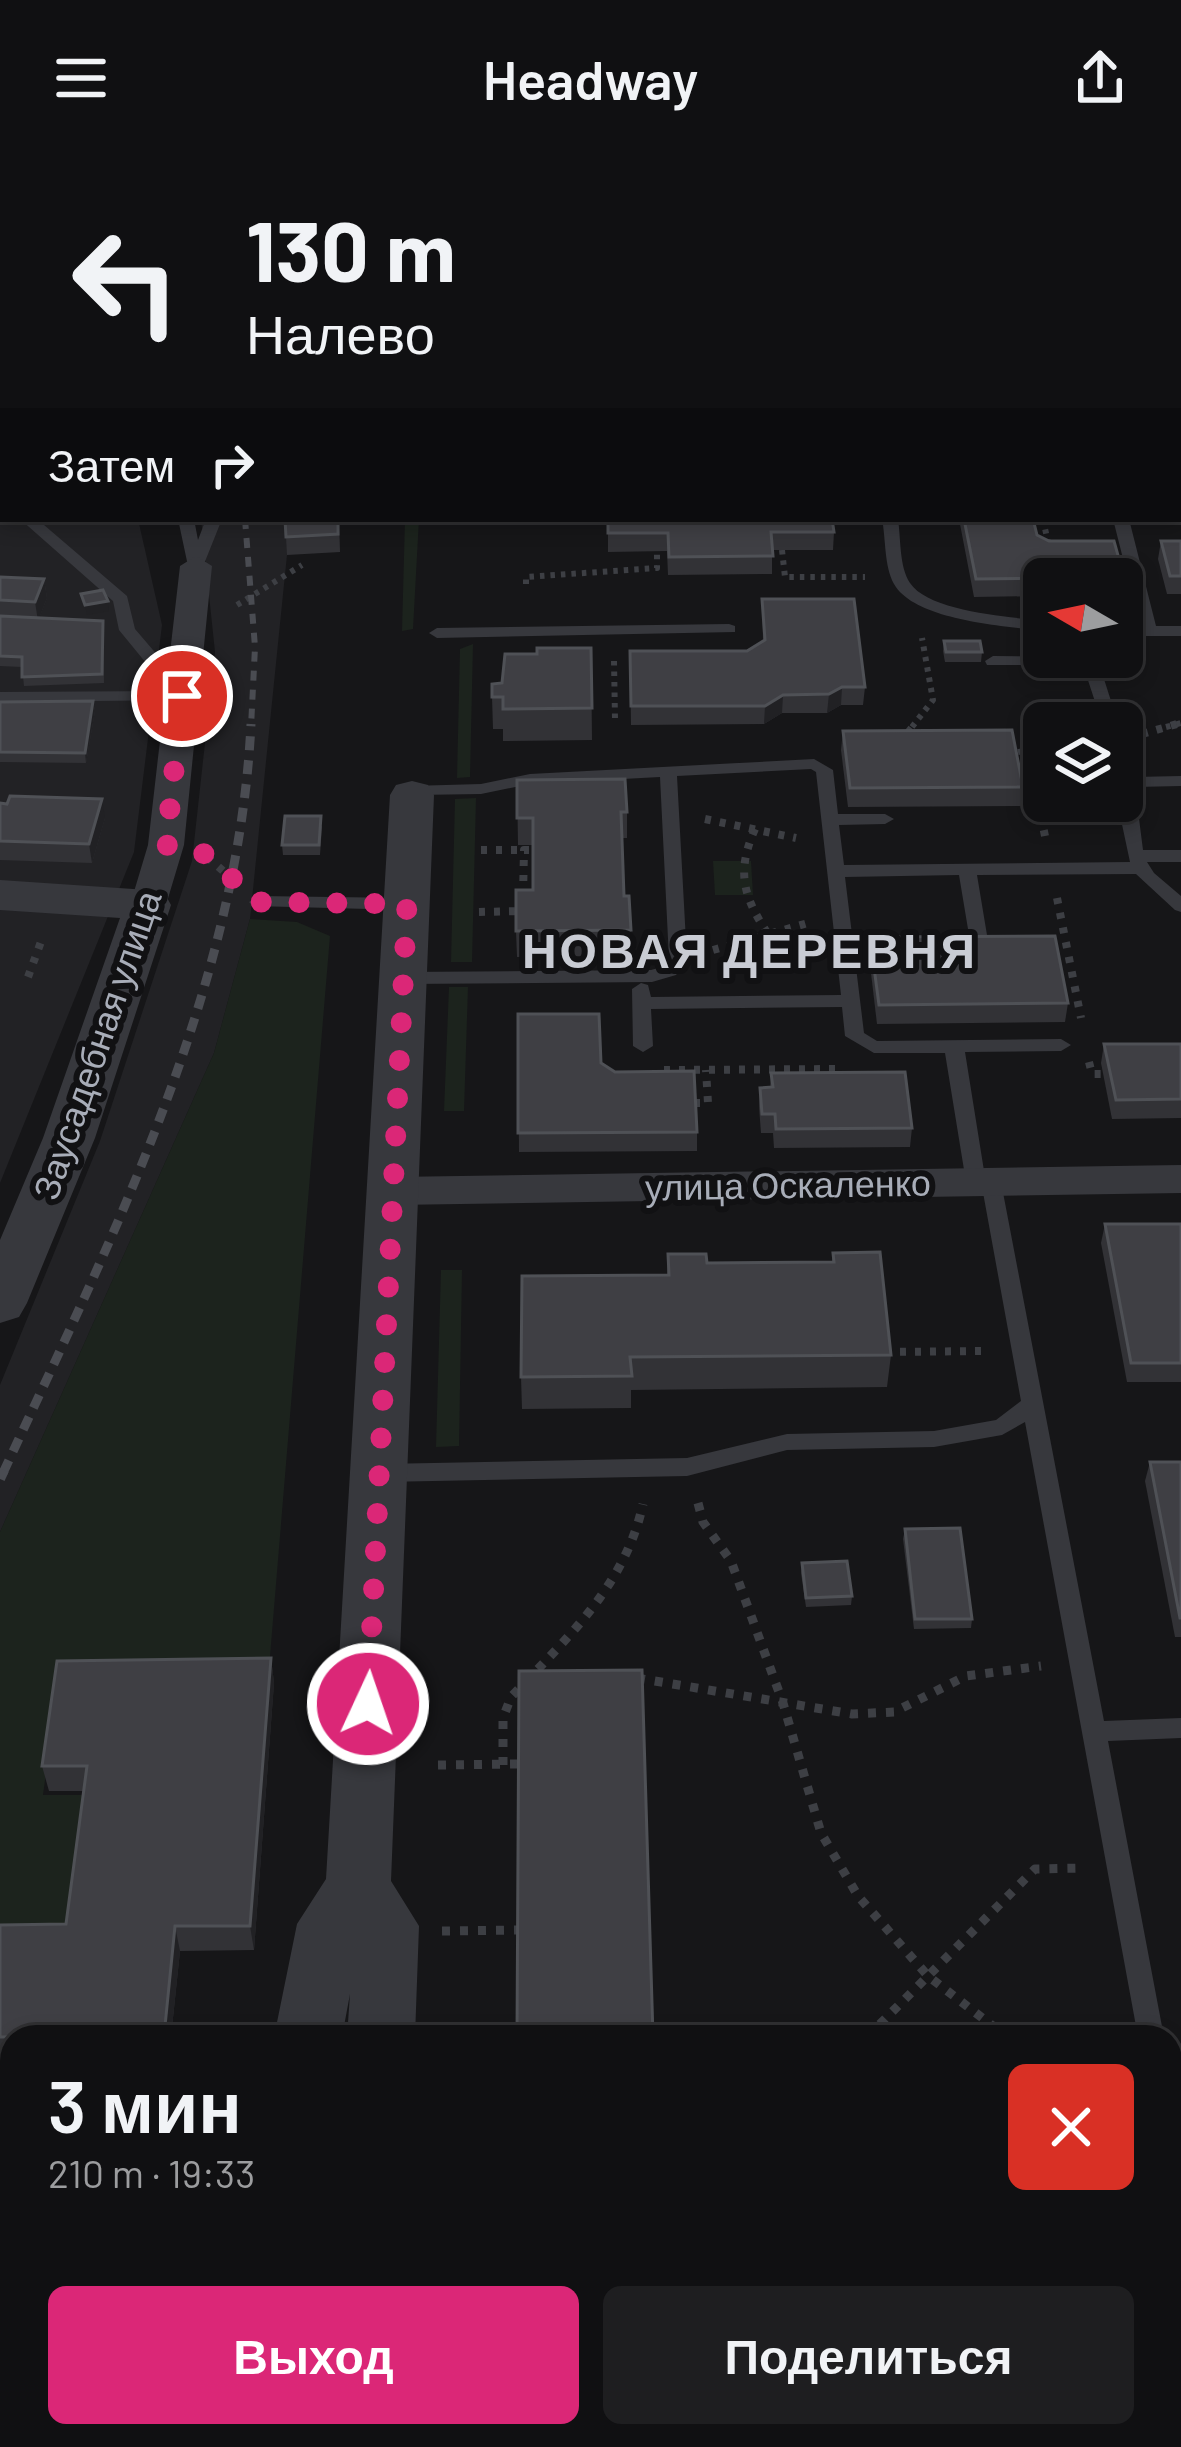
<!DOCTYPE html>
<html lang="ru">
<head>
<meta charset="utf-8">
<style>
  body { margin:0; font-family:Barlow,sans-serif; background:#1e1e20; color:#f1f3f6; height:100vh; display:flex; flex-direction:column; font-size:45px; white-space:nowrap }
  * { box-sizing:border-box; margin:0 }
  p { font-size:39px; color:#9c9d9f }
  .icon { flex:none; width:66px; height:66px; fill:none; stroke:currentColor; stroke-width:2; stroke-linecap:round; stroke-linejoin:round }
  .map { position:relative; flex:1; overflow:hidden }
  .side { position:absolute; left:0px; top:1869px; width:1182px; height:423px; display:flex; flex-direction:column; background:#101012; border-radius:36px 36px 0 0; box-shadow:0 6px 18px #0003,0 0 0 3px #303032 }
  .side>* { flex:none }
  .banner { position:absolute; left:0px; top:0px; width:1182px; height:366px; box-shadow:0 6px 18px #0003,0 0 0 3px #303032; background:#101012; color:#f1f3f6; overflow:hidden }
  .needle { width:78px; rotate:279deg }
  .tools { position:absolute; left:1023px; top:402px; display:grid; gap:24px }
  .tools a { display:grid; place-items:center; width:120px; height:120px; border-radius:18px; background:#101012; box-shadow:0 6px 18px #0003,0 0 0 3px #303032; font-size:60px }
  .pin { position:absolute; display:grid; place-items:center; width:102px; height:102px; color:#fff; margin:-51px; border:6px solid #fff; border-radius:50%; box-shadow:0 3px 12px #0007 }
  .me { position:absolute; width:132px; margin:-66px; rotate:3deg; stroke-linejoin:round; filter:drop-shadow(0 0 9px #0008) }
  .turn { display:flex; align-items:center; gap:42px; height:252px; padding:0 48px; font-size:54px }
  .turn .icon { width:156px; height:156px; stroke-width:2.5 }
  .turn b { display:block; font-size:84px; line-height:102px }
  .then { display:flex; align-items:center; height:114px; padding:0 48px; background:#0003; gap:24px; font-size:45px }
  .round { display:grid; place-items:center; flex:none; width:126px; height:126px; border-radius:18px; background:#1e1e20 }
  .head { display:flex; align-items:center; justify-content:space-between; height:204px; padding:0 48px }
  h1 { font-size:72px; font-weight:600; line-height:90px }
  .button { display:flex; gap:24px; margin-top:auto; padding:24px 48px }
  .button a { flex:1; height:138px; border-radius:18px; background:#db2777; color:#fff; font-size:48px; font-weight:600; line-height:138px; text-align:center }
  .button a+a { background:#1e1e20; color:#f1f3f6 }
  header { display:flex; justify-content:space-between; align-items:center; height:156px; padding:0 48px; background:#101012; font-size:54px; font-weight:600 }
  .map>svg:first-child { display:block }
  .built { fill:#222225 }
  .green { fill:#1c231d }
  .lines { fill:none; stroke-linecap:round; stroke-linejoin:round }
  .path-far2 { stroke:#3d3f44; stroke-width:6; stroke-dasharray:4.5 6; stroke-linecap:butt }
  .path-far1 { stroke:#3d3f44; stroke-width:8; stroke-dasharray:6 9; stroke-linecap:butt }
  .path { stroke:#3d3f44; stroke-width:9; stroke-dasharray:8 10; stroke-linecap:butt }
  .service { fill:#37383d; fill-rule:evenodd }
  .minor { fill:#37383d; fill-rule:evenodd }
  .tertiary { fill:#37383d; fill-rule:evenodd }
  .rail-far2 { stroke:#4a4c52; stroke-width:6; stroke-dasharray:10 9; stroke-linecap:butt }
  .rail-far1 { stroke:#4a4c52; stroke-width:9; stroke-dasharray:14 10; stroke-linecap:butt }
  .rail { stroke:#4a4c52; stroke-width:10; stroke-dasharray:18 15; stroke-linecap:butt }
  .wall { fill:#323236 }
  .shaded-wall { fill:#212124 }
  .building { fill:#3f3f44; stroke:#4f5156; stroke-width:3 }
  .route { stroke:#db2777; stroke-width:21; stroke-dasharray:0 37.8 }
  .labels { text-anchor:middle; stroke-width:12; stroke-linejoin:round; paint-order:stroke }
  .street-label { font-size:36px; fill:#a8adb8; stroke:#111113 }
  .district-label { font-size:48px; font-weight:bold; letter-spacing:3px; fill:#c9ccd4; stroke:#111113 }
</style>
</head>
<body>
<header><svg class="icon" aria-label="menu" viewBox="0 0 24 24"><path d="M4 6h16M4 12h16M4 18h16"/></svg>Headway<svg class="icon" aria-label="share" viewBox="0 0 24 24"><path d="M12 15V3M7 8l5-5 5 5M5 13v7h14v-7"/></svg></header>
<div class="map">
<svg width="1181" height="2291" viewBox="0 0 1181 2291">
  <rect width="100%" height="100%" fill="#161618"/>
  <g class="built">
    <path d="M0,0L57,3H3V363H138L162,469L134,696L0,1027Z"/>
    <path d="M201,363H287V399L250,763L214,897L0,1376V1229L100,985L192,705L215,496Z"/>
    <path d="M0,1967L12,1969V2280H151L148,2291H0Z"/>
  </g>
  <g class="green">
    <path d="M405,363H419L413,473L402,475Z"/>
    <path d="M473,488L470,621L457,622L460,493Z"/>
    <path d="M476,642L472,806H451L455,643Z"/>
    <path d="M713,705H751L753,739H715Z"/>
    <path d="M250,763L297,766L330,780L268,1524L58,1527L43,1639H86L67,1784L0,1785V1376L214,897Z"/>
    <path d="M449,831H468L464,955H444Z"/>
    <path d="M441,1114H462L459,1290L436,1291Z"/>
  </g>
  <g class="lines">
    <g class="path-far2">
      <path d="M1043,363L1049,391"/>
      <path d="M782,394L785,421H865"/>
      <path d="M526,428V421L657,412V395"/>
      <path d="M237,449L302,409"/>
      <path d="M614,505L615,563"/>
      <path d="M912,571L933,544L922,482"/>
      <path d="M1166,571L1181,567"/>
    </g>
    <g class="path-far1">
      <path d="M908,577L915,568"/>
      <path d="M1142,578L1177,568"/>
      <path d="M1008,587L1021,591L1033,649L1041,661"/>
      <path d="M705,663L796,682"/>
      <path d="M755,673C736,716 743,740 768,778"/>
      <path d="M1045,680L1041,661H1097"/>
      <path d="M481,694H524"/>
      <path d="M207,701L236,726"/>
      <path d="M523,740L524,694H533"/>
      <path d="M1057,742L1081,862"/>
      <path d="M479,756L523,755"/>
      <path d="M713,794L808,767"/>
      <path d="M28,821L42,783"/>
      <path d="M1089,906L1092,918H1103"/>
      <path d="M664,914L841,913"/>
      <path d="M694,947H708L706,914"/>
      <path d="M885,1196L984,1195"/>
    </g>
    <g class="path">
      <path d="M698,1347L703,1366L731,1405L783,1547L821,1677L858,1740L928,1820L1007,1881"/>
      <path d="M637,1522L852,1558L894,1556L966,1520L1041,1510"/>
      <path d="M438,1609L520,1608"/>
      <path d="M503,1609V1562L511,1541C567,1482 625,1430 643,1348"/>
      <path d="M442,1775L519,1774"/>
      <path d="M867,1881L1035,1713L1082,1712"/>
      <path d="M1170,2006L1181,2015"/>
    </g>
    <g class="service">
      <path d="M72,0H84L85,3H73Z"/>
      <path d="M95,0H107L108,3H96Z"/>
      <path d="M321,0H333L332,3H320Z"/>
      <rect x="822" y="0" width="12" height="3"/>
      <rect x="1013" y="0" width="12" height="3"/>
      <path d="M0,318L3,319V332L0,331Z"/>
      <path d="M20,363H37L127,440L135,473L189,536V544L0,546V536L169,535L119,474L113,445Z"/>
      <path d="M178,363H194L198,384L206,363H222L202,413L196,415L188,410Z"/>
      <path d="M882,363H898C901,383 899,410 910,427C929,456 1012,461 1044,465V475C1006,470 915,465 894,428C884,410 886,383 882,363Z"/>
      <path d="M1113,363H1129L1156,470H1181V480H1122V470H1140Z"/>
      <path d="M729,468L735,470V476L437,482L429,477L437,472Z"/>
      <path d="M993,500L1097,501L1118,567H1102L1083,509H987L985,505Z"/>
      <path d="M814,603L833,614L838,658H885L894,663L885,668L839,669L844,709L1130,706L1120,659L1122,603L1131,608L1134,621L1181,620V630L1135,631L1143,694H1181V706H1147L1154,717L1181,740V756L1175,754L1136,718L977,719L989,791L980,797L971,791L959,719L845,721L864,877L877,885L1061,883L1071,889L1061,895L965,896L985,1021H998L1001,1026L1104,1565L1181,1562V1582L1108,1585L1164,1881H1138L1025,1266L1002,1279L934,1291L787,1294L687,1320L382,1326L374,1323L371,1317L374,1311L382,1308L687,1302L787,1278L934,1275L996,1264L1021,1245L982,1031H969L966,1026L945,897H874L845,880L842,851L651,853L653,890L643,896L633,890L632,833L641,827L648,829L651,841L841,839L816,616L811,613L677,620L687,804L676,819L652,826L403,828L394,822L403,816L651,814L662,811L669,803L660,621L530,628L481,638L416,639L407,634L410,630L481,628L530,618Z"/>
      <path d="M258,740L407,742L416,748L407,754L252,750L249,746Z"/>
      <path d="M1170,1913L1181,1920V1969L1170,1962Z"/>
      <path d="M1181,2055V2081L1170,2082V2056Z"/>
      <path d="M444,2280H472L473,2291H443Z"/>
    </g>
    <g class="minor">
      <path d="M196,400L212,410L184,689L166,749L161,757H135L130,749L148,689L180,410Z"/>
      <path d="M1181,1009V1037L394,1049L380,1045L374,1035L380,1025L394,1021Z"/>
    </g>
    <g class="tertiary">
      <path d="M412,625L428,629L434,639L391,1725L419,1770L415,1881H347L350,1838L342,1881H274L297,1768L326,1723L390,639L396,629Z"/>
      <path d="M0,724L148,734L165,738L171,749L95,982L27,1147L19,1161L0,1167V1084L43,982L120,762L0,754Z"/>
      <path d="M195,2280H269L267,2291H193Z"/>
      <path d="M306,2280H380L378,2291H304Z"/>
    </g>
    <path class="rail-far2" d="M245,363L255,491L251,571"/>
    <path class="rail-far1" d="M3,1317C113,1080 238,833 251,568"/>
    <path class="rail" d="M0,1323L4,1314"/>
  </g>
  <g class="wall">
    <rect x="644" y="0" width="86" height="3"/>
    <rect x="1179" y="173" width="2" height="125"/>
    <path d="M339,363L340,396L287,399L286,381Z"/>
    <path d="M608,363L834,376L833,394H772V418L668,419L667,395L608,396Z"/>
    <path d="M959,363H1033L1037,379L1124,421L1122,435V423H1044V440L974,441Z"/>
    <path d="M1161,385H1181V438H1167L1158,403Z"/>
    <path d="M0,421L44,423L47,442L39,462L103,465L104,527L24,530L22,511L0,510Z"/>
    <path d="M762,443L865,531L863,549H841L827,557H782L764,568L631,569L630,495H747L763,485Z"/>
    <path d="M944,485L982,496L981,506H945L943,495Z"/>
    <path d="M591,492L592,584L503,585V573H493L492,541L502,527L537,498Z"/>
    <path d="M93,545L95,555L86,607L0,606V546Z"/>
    <path d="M843,575L1023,631L1021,650L848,651L841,594Z"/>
    <path d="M517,624L627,656V682H622L624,740L631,774L630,800L517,801L516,775L533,734V689H518Z"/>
    <path d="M0,647L105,662L92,707L0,704Z"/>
    <path d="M322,670L320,699H283L282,689Z"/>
    <path d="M870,781L1068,847L1065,866L877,868L869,800Z"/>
    <path d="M518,858L615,916L697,976V995L519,996Z"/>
    <path d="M1104,888H1181V962L1112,963L1101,907Z"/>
    <path d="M771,917L912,972L910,991L774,992L773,977H761L759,951L760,932L770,931Z"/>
    <path d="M1105,1068H1181V1226H1127L1101,1087Z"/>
    <path d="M833,1097L891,1199L887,1231L631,1234V1252L522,1253L521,1221L667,1119L668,1098L707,1107L832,1106Z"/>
    <path d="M1150,1306H1181V1481H1175L1145,1325Z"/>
    <path d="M905,1373L972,1463L971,1472L914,1473L903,1383Z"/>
    <path d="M802,1407L852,1440L851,1449L806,1451L801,1417Z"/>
    <path d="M271,1502L274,1527L254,1794L180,1795L171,1881H12V1905H0V1769L66,1768L84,1635H49L42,1610Z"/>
    <path d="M0,2066L12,2069V2265L0,2263Z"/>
    <path d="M1170,2118H1181V2286L935,2291H767V2280H1170Z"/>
  </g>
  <g class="shaded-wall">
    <path d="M0,0H8L9,3H3V16H0Z"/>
    <path d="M44,423L47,442L38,465L35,446Z"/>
    <path d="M108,445L109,455L87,459L85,449Z"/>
    <path d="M842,531L841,549L827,557L829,538Z"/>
    <path d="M783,539L782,557L764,568L765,550Z"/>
    <path d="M93,545L95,555L86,607L85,597Z"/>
    <path d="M102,643L105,662L92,707L89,688Z"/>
    <path d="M271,1502L274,1527L254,1794L250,1770Z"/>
    <path d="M175,1770L180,1795L171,1881H164Z"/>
  </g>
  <g class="building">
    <path d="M208,0H241L240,3H208Z"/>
    <path d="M273,0H310V3H272Z"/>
    <rect x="341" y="0" width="31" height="3"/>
    <rect x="895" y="0" width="80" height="3"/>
    <path d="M1053,0H1169L1170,3H1054Z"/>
    <rect x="1179" y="63" width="2" height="56"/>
    <rect x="1179" y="173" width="2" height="100"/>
    <path d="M285,363H338V378L286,381Z"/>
    <path d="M608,363H832L834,376H771L773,400L669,401L668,377H608Z"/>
    <path d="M964,363H1033L1037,379L1049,385H1114L1124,421L976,423Z"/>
    <path d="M1161,385H1181V420H1170Z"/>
    <path d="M0,421L44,423L35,446L0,444Z"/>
    <path d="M103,434L108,445L85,449L81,438Z"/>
    <path d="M762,443H854L865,531H842L829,538L783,539L765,550H631L630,495H747L765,484Z"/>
    <path d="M0,460L103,465L102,518L22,521V501L0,500Z"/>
    <path d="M944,485H980L982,496H946Z"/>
    <path d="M537,492H591L592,552L503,553V541H492V528L502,527L505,498H537Z"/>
    <path d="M93,545L85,597L0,596V546Z"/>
    <path d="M1012,574L1023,631L850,632L843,575Z"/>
    <path d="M625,623L627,656H621L624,740H629L631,774L516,775V734H533V662H517V624Z"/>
    <path d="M10,640L102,643L89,688L0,685V647L7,648Z"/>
    <path d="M285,660H321L319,689H282Z"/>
    <path d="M1055,780L1068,847L879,849L870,781Z"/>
    <path d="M518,858H599L601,907L615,916L694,915L697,976L518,977Z"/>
    <path d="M1104,888H1181V943L1116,944Z"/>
    <path d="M905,916L912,972L776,973L775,958H762L760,932L773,931L771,917Z"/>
    <path d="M1105,1068H1181V1207H1131Z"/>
    <path d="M880,1096L891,1199L630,1201L632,1220L521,1221L522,1120L669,1119L668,1098H706L707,1107L834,1106L833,1097Z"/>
    <path d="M1150,1306H1181V1462H1180Z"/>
    <path d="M960,1372L972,1463H915L905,1373Z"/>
    <path d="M847,1405L852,1440L806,1442L802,1407Z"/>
    <path d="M271,1502L250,1770H175L164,1880L0,1881V1769L66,1768L87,1610H42L57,1505Z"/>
    <path d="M642,1514L653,1881H517L519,1515Z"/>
    <path d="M0,2066L12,2069V2246L0,2244Z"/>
    <path d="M1170,2118H1181V2255L1170,2256Z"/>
    <path d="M61,2280H108L105,2291H58Z"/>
    <path d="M550,2280H677V2283H697L698,2291H551Z"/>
  </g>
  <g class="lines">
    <path class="route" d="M182,540L166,689L202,696L259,746L407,748L368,1548"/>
  </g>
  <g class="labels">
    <g class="street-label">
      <text transform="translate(97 889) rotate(-71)" y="13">Заусадебная улица</text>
      <text transform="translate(788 1029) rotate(-1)" y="13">улица Оскаленко</text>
    </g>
    <g class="district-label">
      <text x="750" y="812">НОВАЯ ДЕРЕВНЯ</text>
    </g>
  </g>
</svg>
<div class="tools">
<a><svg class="needle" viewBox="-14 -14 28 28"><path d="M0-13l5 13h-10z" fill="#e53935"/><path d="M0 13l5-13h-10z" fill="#9c9d9f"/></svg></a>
<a><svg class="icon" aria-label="layers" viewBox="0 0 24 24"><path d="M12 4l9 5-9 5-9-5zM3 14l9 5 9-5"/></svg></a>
</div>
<div class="pin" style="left:182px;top:540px;background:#d93025"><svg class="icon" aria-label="arrive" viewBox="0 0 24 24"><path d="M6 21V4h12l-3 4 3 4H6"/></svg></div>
<svg class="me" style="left:368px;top:1548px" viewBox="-20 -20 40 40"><circle r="17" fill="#db2777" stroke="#fff" stroke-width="3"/><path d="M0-11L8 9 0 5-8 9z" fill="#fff"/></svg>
<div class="banner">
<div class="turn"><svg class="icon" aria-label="left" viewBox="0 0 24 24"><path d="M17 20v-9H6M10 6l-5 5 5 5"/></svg><div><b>130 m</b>Налево</div></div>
<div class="then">Затем<svg class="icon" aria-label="right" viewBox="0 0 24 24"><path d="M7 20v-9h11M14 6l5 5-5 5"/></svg></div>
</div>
<section class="side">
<div class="head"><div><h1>3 мин</h1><p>210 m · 19:33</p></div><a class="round" style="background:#d93025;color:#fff"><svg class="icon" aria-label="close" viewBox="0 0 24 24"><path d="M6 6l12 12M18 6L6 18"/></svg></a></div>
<div class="button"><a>Выход</a><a>Поделиться</a></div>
</section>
</div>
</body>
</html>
